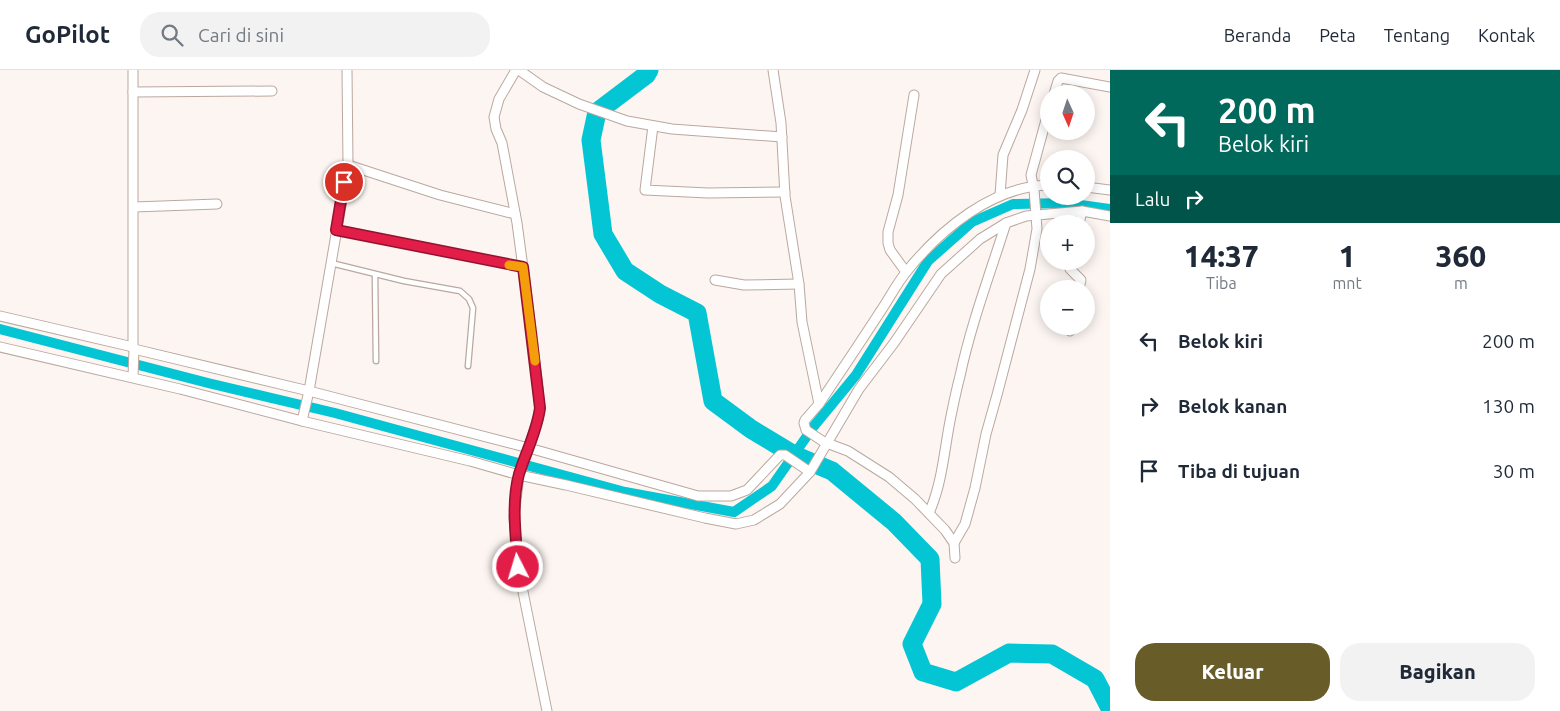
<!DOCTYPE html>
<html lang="id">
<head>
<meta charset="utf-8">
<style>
  body { margin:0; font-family:Ubuntu,sans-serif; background:#f2f2f3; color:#1f2937; height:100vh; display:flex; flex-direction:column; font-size:19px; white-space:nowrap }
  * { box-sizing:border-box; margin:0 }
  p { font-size:16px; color:#747a83 }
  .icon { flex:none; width:28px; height:28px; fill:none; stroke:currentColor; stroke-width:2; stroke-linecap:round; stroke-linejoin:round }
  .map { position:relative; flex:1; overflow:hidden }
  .details { display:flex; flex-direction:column; background:#fff; width:450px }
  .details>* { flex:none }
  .guide { background:#00695c; color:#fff; overflow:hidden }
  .needle { width:32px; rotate:177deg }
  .buttons { position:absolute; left:1040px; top:15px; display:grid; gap:10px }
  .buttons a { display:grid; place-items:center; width:55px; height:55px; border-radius:50%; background:#fff; box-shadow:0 2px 12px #0003; font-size:25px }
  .pin { position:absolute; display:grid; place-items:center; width:42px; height:42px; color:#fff; margin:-21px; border:2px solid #fff; border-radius:50%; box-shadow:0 1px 5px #0007 }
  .me { position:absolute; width:55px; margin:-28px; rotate:355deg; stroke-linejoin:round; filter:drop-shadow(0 0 4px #0008) }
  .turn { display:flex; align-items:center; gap:18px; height:105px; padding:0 25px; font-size:22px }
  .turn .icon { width:65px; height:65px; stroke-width:2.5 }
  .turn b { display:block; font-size:35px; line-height:42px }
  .then { display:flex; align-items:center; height:48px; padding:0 25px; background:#0003; gap:10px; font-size:19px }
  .eta { display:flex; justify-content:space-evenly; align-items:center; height:85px; text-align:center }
  .eta b { font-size:30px; font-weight:800; line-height:35px }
  .primary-button { display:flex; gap:10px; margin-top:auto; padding:10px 25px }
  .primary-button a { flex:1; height:58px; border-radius:20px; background:#685c29; color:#fff; font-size:20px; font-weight:800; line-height:58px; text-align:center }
  .primary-button a+a { background:#f2f2f3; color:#1f2937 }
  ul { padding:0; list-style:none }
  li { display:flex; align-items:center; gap:15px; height:65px; padding:0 25px }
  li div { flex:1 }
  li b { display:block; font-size:19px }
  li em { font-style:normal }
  header { display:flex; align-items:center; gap:30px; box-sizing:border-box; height:70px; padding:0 25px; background:#fff; border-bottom:1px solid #e0e1e3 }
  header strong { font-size:24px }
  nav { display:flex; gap:28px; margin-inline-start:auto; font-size:18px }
  .search { width:350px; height:45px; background:#f2f2f3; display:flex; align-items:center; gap:12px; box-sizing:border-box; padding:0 18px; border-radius:20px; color:#747a83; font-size:19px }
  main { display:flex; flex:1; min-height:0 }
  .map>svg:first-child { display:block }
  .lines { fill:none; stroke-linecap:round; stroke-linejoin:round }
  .canal { stroke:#04c5d3; stroke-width:10 }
  .river { stroke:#04c5d3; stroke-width:19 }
  .lane-casing { stroke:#baa89f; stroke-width:7 }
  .street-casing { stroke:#baa89f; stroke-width:11 }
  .lane { stroke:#fff; stroke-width:4.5 }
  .street { stroke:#fff; stroke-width:9 }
  .route-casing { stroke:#92132f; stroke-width:12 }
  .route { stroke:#e11d48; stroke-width:9 }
  .slow { stroke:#f59e0b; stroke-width:9 }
</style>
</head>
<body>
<header>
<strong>GoPilot</strong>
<div class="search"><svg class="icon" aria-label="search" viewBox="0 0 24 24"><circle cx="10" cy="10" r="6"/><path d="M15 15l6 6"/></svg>Cari di sini</div>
<nav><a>Beranda</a><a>Peta</a><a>Tentang</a><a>Kontak</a></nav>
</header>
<main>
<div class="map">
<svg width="1110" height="641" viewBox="0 0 1110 641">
  <rect width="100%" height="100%" fill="#fcf5f1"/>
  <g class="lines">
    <path class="canal" d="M0,259L208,313L335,343L625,422L734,442L772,416L814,356L856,305L928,191L972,152L1013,134L1066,133L1110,139"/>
    <path class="river" d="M649,0L646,5L597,42L591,70L603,164L625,201L660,224L697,243L713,331L751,359L794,385L832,401L894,452L930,489L932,534L912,574L923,602L956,612L1009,583L1052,584L1095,609L1110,638"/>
    <g class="lane-casing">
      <g id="lane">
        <path d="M336,160L523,197"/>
        <path d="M331,193L404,211L460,221L469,229L473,238L468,296"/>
        <path d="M375,205L376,291"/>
      </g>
    </g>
    <g class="street-casing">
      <g id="street">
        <path d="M133,0V277L134,279L309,321L529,378L698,426H731L747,420L780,385H785L810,402"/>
        <path d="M516,0L499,29L494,47L496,59L502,73L517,153L532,265L540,338L538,349L519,405L514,447L518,497L547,641"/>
        <path d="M519,0L543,17L579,34L627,51L672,59L782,67"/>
        <path d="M773,0L781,53L785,126L799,214L802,252L819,334L805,350L804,353L806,360L824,372L848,381L889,407L915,429L945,460L954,473L955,488"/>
        <path d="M133,22L272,21"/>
        <path d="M1054,24L1058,11L1061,8L1110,17"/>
        <path d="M653,56L645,120L708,123L785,122"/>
        <path d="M348,95L440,125L515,144"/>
        <path d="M1086,117L1110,120"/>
        <path d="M1000,125L1003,85L1022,40L1035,0"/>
        <path d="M134,137L217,134"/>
        <path d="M1079,154L1082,141"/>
        <path d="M1071,191L1070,199L1081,210L1079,219"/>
        <path d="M906,202L890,180L888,173V162L898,125L914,25"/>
        <path d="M715,210L744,215L799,214"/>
        <path d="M0,246L133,277"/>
        <path d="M1070,261L1071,256"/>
        <path d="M0,277L180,319L302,351L309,321L348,95L347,0"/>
        <path d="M133,307L134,279"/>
        <path d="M819,334C839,304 860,273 880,242C889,229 897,213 907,201C941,159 993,116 1049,115"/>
        <path d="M302,351L470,391L519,405L566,415L705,448L736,454L754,450L780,434L810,402L859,319L894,273L941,204L980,169L1006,153L1026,146L1082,141L1110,146"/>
        <path d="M929,443C942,414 944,382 950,351C953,336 956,321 960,306C971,254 990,204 1006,153"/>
        <path d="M954,473L965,454L975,418L986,364L997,325L1030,199L1037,159L1034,119L1031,105L1049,39"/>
      </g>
    </g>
    <use href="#lane" class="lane"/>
    <use href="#street" class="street"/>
  </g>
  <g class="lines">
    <g class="route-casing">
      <path id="route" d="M344,112L336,160L523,197L540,338C537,361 526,382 519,404C511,434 516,466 518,497"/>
    </g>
    <use href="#route" class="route"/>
    <path class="slow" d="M509,195L523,197L535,291"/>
  </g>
</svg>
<div class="buttons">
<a><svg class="needle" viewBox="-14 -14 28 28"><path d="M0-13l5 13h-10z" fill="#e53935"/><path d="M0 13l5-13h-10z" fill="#747a83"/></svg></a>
<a><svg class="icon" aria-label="search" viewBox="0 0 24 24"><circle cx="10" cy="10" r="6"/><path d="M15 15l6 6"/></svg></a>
<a>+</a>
<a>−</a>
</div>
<div class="pin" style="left:344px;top:112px;background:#d93025"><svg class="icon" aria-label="arrive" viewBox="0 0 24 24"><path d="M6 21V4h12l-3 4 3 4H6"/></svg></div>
<svg class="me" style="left:518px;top:497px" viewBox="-20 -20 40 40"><circle r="17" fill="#e11d48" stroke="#fff" stroke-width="3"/><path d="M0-11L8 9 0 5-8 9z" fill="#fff"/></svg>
</div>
<section class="details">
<div class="guide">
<div class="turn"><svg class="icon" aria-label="left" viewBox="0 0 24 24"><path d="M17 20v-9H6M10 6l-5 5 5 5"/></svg><div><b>200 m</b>Belok kiri</div></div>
<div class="then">Lalu<svg class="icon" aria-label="right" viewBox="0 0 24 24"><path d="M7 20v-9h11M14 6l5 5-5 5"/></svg></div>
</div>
<div class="eta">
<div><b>14:37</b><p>Tiba</p></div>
<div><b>1</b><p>mnt</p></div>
<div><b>360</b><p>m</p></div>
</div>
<ul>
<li><svg class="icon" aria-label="left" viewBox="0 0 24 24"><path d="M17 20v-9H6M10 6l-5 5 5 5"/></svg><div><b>Belok kiri</b></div><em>200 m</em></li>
<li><svg class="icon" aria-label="right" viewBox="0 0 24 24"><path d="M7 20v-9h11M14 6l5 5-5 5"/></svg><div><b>Belok kanan</b></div><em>130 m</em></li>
<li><svg class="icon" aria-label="arrive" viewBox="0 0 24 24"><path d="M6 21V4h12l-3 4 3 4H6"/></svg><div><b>Tiba di tujuan</b></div><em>30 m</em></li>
</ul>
<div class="primary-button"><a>Keluar</a><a>Bagikan</a></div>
</section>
</main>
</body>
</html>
